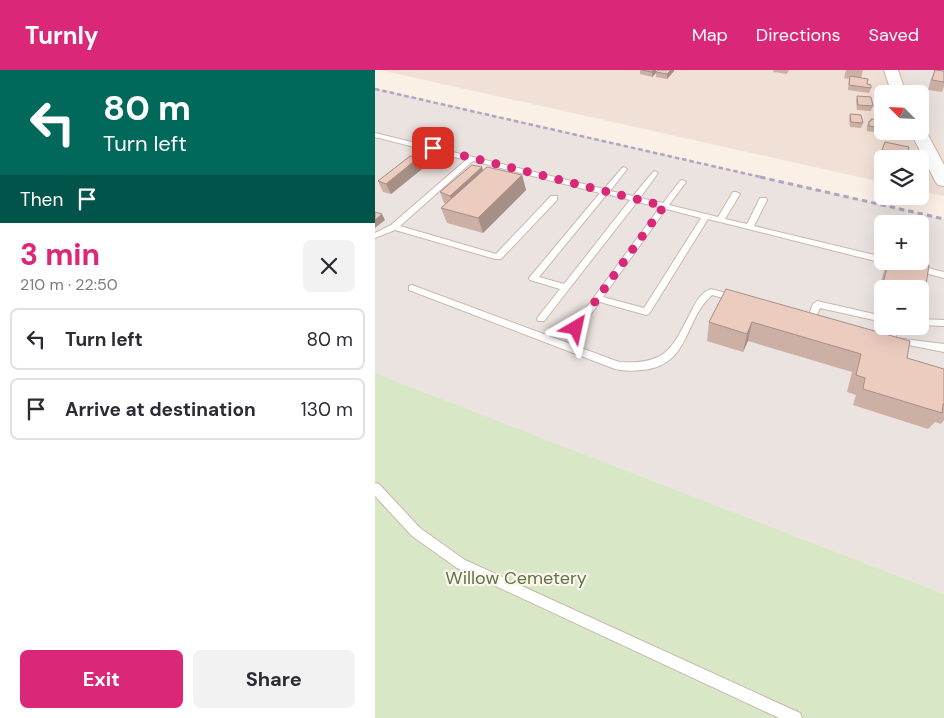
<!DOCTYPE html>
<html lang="en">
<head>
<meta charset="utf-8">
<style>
  body { margin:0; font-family:"DM Sans",sans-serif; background:#f2f2f3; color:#2b2b33; height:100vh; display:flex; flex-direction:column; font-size:19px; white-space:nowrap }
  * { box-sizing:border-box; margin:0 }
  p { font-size:16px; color:#7c7c81 }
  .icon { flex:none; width:28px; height:28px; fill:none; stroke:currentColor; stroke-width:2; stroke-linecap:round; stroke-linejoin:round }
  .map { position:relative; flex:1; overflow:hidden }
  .drawer { display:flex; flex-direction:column; background:#fff; width:375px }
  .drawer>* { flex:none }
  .banner { background:#00695c; color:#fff; overflow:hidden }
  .needle { width:32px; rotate:294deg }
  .controls { position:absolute; left:499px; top:15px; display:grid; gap:10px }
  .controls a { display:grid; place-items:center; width:55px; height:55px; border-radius:8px; background:#fff; box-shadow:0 5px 20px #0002; font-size:25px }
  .pin { position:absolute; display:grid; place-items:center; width:42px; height:42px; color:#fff; margin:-21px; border-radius:10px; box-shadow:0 2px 8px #0006 }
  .me { position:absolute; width:55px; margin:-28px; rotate:36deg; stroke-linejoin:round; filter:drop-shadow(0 0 4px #0008) }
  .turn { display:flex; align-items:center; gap:18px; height:105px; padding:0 20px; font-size:22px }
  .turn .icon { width:65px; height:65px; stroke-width:2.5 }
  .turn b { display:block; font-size:35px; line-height:42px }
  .then { display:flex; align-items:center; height:48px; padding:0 20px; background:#0003; gap:10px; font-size:19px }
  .round { display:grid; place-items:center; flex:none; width:52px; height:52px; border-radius:8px; background:#f2f2f3 }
  .headline { display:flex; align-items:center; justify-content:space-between; height:85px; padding:0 20px }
  h1 { font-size:30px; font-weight:700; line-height:38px; color:#db2777 }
  .primary-button { display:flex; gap:10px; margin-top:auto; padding:10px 20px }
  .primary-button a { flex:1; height:58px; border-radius:8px; background:#db2777; color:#fff; font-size:20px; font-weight:700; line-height:58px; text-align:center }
  .primary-button a+a { background:#f2f2f3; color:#2b2b33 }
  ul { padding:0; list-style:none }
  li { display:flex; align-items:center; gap:15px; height:62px; margin:0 10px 8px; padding:0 10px; border:2px solid #e1e1e2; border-radius:8px }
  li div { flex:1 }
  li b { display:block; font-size:19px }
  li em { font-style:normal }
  header { display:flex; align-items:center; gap:30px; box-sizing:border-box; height:70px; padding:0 25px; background:#db2777; color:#fff }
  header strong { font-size:24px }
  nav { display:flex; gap:28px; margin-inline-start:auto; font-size:18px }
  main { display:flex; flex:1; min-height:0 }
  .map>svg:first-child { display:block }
  .residential { fill:#f1e0d5 }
  .industrial { fill:#ebe3e0; fill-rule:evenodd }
  .green { fill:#d8e7c6 }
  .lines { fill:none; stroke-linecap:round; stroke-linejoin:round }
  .service-casing { stroke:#cbb6ad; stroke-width:2 }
  .tertiary-casing { stroke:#cbb6ad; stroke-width:2 }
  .service { fill:#fff; fill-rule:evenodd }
  .tertiary { fill:#fff; fill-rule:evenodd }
  .rail-far1 { stroke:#b1a5c3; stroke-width:2.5; stroke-dasharray:4.5 3; stroke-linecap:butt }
  .rail { stroke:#b1a5c3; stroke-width:3; stroke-dasharray:5.5 4; stroke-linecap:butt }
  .wall { fill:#ccafa5 }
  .shaded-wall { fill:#a68f86 }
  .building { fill:#edccc0; stroke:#a68f86 }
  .route { stroke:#db2777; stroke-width:9; stroke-dasharray:0 16.2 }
  .labels { text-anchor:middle; stroke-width:4.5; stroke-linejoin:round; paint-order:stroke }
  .near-park-label { font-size:18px; fill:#5b7646; stroke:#fdf4ec }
</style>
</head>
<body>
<header>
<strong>Turnly</strong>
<nav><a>Map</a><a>Directions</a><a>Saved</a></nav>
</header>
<main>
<section class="drawer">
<div class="banner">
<div class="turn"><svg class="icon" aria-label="left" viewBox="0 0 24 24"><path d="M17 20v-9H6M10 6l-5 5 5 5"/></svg><div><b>80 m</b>Turn left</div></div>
<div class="then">Then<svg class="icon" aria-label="arrive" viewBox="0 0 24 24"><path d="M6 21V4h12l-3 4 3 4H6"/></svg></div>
</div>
<div class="headline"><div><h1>3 min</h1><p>210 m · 22:50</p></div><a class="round"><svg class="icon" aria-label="close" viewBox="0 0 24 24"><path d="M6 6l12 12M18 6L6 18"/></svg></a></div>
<ul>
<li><svg class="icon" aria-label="left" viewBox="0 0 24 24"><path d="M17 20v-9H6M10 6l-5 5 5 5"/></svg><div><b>Turn left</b></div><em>80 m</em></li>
<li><svg class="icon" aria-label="arrive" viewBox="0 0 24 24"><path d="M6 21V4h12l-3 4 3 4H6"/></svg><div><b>Arrive at destination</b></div><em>130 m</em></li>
</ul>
<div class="primary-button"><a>Exit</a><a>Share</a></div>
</section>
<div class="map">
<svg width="569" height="648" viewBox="0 0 569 648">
  <rect width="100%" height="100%" fill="#faf0e6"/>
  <path class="residential" d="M5,0H532V16L537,24H508V61H545V38L569,79V126L545,121V89H508L507,112Z"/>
  <g class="industrial">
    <path d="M532,0H569V79L545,38V24H537L532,16Z"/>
    <path d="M0,18L569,149V524L0,303ZM508,154H545V191H508ZM508,219H545V256H508Z"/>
  </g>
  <path class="green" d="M0,303L569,524V648H0Z"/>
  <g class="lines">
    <g class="service-casing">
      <g id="service">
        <path d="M0,63L229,119L247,98L249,97L252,99L235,121L258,126L278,102L280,101L283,103L265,128L288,133L305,111L307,110L311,112L294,135L343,147L358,122H361L365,124L350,149L372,154L385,128H391L392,130L379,156L508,187V191H511L508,193L333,149L274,244L271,245L225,232L204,260H198L196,258L198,256L285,137L262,132L169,251H163L162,249L163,247L185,219L155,210L154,208L225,123L98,91L25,156L121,184L176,126H182V130L126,189H120L20,160L0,168V163L16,155L91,90L0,67ZM232,124L255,130L189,214L164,207ZM291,139L326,148L269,238L228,227Z"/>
        <path d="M541,195L569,202V208L538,200L537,198Z"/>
        <path d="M37,215L244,292C293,295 297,278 318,238C322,230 327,222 336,219L362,226L363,228L359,231L337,225L336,226C309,250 315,296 267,300C258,301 248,301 240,299L34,220V216Z"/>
        <path d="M442,231L508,246V252L445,238L439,251H433L432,249L438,234Z"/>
        <path d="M545,249L569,250V256L545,255Z"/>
        <path d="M510,256H520L521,268L569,274V282L513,271Z"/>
        <path d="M0,413L4,414L45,458L90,490L425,643L427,648H404L82,498L37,466L0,426Z"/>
      </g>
    </g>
    <g class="tertiary-casing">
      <g id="tertiary">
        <path d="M509,0H523L531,24H517Z"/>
        <path d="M545,57L551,61L569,95V116L563,115L560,111L535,61H545Z"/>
      </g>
    </g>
    <use href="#service" class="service"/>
    <use href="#tertiary" class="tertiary"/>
    <path class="rail-far1" d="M0,19L390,108"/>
    <path class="rail" d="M385,107L569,149"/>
  </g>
  <g class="wall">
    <path d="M265,0H281V3L277,7L265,4Z"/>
    <path d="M283,0H299V1L292,9L281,7V2Z"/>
    <path d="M399,0H414L412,4L398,2Z"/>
    <path d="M471,0H488L486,8L496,18L494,23L473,20L474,9L469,8Z"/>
    <path d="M560,0L569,1V17L567,22L553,20L556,9Z"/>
    <path d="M482,26L498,36L496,41L482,40L481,31Z"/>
    <path d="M475,44L488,53L486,58L475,57L474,50Z"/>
    <path d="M496,49L508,50V61H512L511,64L492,61V56L494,51H495Z"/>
    <path d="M510,72L532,85L530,89H508V91H503Z"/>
    <path d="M43,88L47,99L16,124L8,122L3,111Z"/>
    <path d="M107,97L108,100L147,105L151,120L108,163L72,153L66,138L71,134L69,133L65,122Z"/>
    <path d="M513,191H538L549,228L545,235V219H508V234L500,232L509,201Z"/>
    <path d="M351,219L532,288L569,299V350L566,354L560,352L553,359L478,335L481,325L472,322L477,302L373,271L368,282L332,271L334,252Z"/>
  </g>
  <g class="shaded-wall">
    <path d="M278,0H281V3L277,7V2Z"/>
    <path d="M296,0H299V1L292,9V4Z"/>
    <path d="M43,88L47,99L16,124L11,114Z"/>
    <path d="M107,97L110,108L79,136L75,126Z"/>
    <path d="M147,105L151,120L108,163L103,148Z"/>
    <path d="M7,144L10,150L0,158V150Z"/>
    <path d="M377,252L373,271L368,282L372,264Z"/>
  </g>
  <g class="building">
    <path d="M267,0H278L277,2Z"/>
    <path d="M283,0H296L292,4L281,2Z"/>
    <path d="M560,0L569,1V12L557,10Z"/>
    <path d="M475,6L493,9L492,14L496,15V18L474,15Z"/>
    <path d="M482,26L496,27L498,36L483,35Z"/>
    <path d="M475,44L486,45L488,53L476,52Z"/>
    <path d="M496,49L508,50V58L494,56V51H496Z"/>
    <path d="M510,72L534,77L532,85L507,80Z"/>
    <path d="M35,86L43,88L11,114L3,111Z"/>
    <path d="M97,95L107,97L75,126L65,122Z"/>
    <path d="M112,97L147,105L103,148L66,138Z"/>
    <path d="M0,142L7,144L0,150Z"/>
    <path d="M514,191H538L554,195L549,228L545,227V219H514L507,217Z"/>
    <path d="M351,219L535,271L532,288L569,299V334H568L567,343L488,319L490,308L481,305L486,284L377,252L372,264L334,252Z"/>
  </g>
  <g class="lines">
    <path class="route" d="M58,78L289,136L201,258"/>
  </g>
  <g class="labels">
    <g class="near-park-label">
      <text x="141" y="514">Willow Cemetery</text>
    </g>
  </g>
</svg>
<div class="controls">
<a><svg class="needle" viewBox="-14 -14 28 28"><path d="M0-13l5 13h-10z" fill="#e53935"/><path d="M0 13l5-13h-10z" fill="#7c7c81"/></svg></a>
<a><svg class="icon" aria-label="layers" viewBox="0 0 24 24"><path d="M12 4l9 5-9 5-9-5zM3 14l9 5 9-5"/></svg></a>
<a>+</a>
<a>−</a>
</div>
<div class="pin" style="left:58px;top:78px;background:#d93025"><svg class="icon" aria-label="arrive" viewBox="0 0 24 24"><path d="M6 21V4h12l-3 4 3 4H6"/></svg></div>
<svg class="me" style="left:201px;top:258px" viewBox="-20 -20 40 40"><path d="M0-17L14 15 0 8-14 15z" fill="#db2777" stroke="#fff" stroke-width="4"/></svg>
</div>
</main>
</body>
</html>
